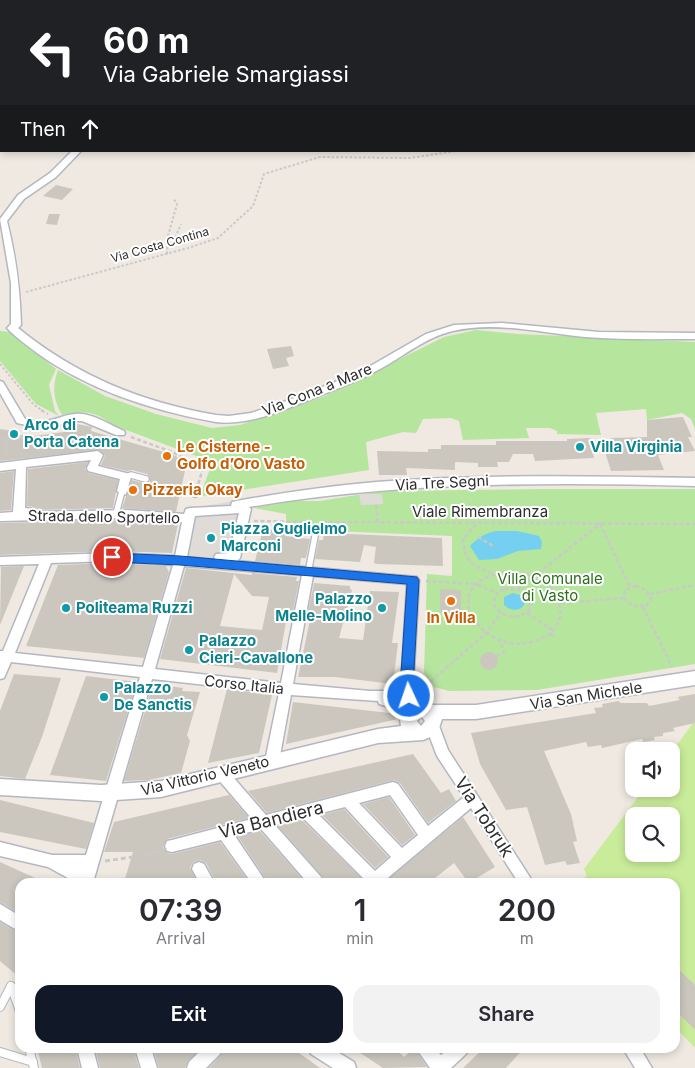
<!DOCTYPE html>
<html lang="en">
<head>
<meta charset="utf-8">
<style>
  body { margin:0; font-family:Inter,sans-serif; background:#f2f2f3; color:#2b2b33; height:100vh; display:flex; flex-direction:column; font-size:19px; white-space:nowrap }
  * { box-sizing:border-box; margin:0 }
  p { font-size:16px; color:#7c7c81 }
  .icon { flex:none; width:28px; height:28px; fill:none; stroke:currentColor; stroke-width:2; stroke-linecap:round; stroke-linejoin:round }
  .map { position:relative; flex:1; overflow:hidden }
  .side { position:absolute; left:15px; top:878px; width:665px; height:175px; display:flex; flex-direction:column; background:#fff; border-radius:15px; box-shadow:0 2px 8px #0003 }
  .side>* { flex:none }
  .top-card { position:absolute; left:0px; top:0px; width:695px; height:152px; box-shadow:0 2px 8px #0003; background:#202124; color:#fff; overflow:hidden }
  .buttons { position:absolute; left:625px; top:742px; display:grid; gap:10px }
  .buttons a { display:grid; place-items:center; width:55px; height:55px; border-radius:10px; background:#fff; box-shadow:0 2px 8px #0003; font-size:25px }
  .pin { position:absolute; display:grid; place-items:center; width:42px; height:42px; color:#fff; margin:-21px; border:2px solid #fff; border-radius:50%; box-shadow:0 1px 5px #0007 }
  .me { position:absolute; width:55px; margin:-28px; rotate:357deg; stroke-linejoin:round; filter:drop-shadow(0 0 4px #0008) }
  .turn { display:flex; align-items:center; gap:18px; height:105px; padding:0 20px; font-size:22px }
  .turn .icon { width:65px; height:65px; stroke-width:2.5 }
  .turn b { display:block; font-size:35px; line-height:42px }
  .then { display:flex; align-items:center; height:48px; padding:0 20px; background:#0003; gap:10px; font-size:19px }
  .eta { display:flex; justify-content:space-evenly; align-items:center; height:85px; text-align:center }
  .eta b { font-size:30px; font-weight:600; line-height:35px }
  .cta { display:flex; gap:10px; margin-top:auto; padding:10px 20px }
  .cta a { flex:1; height:58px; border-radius:15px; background:#111827; color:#fff; font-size:20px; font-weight:600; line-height:58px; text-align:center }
  .cta a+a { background:#f2f2f3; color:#2b2b33 }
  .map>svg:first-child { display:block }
  .green { fill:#b6e59e }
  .pitch { fill:#c9ec9a; fill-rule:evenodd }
  .plaza { fill:#dfdcd8 }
  .water { fill:#75cff0 }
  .building { fill:#cbc7bf; fill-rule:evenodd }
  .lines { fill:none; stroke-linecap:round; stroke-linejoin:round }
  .lane-far2-casing { stroke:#b4b7c1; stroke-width:5.5 }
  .lane-far1-casing { stroke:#b4b7c1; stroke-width:8 }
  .lane-casing { stroke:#b4b7c1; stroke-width:10 }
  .street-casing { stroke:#b4b7c1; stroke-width:3 }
  .secondary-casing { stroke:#b4b7c1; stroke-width:3 }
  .path-far2 { stroke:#c9c9c9; stroke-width:2; stroke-dasharray:2.5 2; stroke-linecap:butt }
  .path-far1 { stroke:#c9c9c9; stroke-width:2.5; stroke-dasharray:4 2.5; stroke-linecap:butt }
  .path { stroke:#c9c9c9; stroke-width:3; stroke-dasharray:5 3; stroke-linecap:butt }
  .lane-far2 { stroke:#fff; stroke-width:4 }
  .lane-far1 { stroke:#fff; stroke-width:5.5 }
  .lane { stroke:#fff; stroke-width:8 }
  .street { fill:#fff; fill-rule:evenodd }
  .secondary { fill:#fff; fill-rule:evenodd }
  .route { fill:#1a73e8; stroke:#114b97 }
  .culture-dot { fill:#0f9aa8; stroke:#fff; stroke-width:2 }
  .food-dot { fill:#e8710a; stroke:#fff; stroke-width:2 }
  .labels { text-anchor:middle; stroke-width:4; stroke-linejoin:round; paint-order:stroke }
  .far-street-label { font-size:12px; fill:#2e2e2e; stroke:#fff }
  .street-label { font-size:15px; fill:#2e2e2e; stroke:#fff }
  .culture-label { font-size:15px; font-weight:bold; fill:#0d838f; stroke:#fff; text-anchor:start }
  .food-label { font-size:15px; font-weight:bold; fill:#c56008; stroke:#fff; text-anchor:start }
  .park-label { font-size:15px; fill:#2c6e1b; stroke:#fff }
  .near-street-label { font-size:18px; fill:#2e2e2e; stroke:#fff }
</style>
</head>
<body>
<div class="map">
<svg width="695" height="1068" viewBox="0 0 695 1068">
  <rect width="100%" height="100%" fill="#efe9e1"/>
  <g class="green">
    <path d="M476,330L518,334L695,342V429L691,419L682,413L647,420L646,409L596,413L601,435L557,434V431L550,428H526L529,438L463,440L459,421L451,418L423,419L416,433L403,432L366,442L369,470L203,496L201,493L211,466L196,456L110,424C96,410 81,411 62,415C53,399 52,386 58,370L105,396L156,414L212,428L240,425L325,396L444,337Z"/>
    <path d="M0,331L11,332L56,369L49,385L55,411L59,416L36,404L0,361Z"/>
    <path d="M545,489H695V664L537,690L449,691L434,687L424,673L427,574L452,576V536L286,529V514L254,508L285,501H320L381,491Z"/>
  </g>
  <path class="pitch" d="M695,694V1048L675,1027V882H577L587,876L584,869L644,789H671V753L693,723L678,697ZM634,816H671V854H634Z"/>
  <g class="plaza">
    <path d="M359,494H382L383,504L361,505Z"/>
    <path d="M248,498L235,561L178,556L189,509Z"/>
  </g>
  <g class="water">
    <path d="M497,531H517L539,536L542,542L541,549L518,551L497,559L479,560L470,546C479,537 485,533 497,531Z"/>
    <path d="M513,593L520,595L524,599V605C519,612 511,611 504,605V597Z"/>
  </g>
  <g class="building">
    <path d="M56,185L73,189L62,200L43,196Z"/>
    <path d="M49,214H60L57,225L46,224Z"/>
    <path d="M291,346L294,356L286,358L289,366L273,369L267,349Z"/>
    <path d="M683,417L692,437H688L695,451L658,455L664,470L611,471L605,452L615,451L611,438L647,437V420Z"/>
    <path d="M77,424L92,427L91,431L171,454L187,462L182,484L177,487L180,493L176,512L122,508L132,480L147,484L150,482V477L147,474L132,470L127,471L101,465L105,455L99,450L0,461V429L19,432L13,439L64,432V425Z"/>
    <path d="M590,438L594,458L535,461L533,454H513L509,462H497L498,467H478V463L455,462V470L406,468L407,475H379L377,451L428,452V449H441V445H496V441H567V439Z"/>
    <path d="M88,462L85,469L88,473L118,480L113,508L36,510L34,507L27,506L28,469Z"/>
    <path d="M14,471L11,510L0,511V473Z"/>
    <path d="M127,520L178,524L172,553L112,551L0,555V523Z"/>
    <path d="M263,529L286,531L285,536L310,539L306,558H301L300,565L255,561Z"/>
    <path d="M324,533L442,538L443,566L377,564L374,563L376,547L364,545L360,562L315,559L319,540H323Z"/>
    <path d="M112,563L166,566L169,572L144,658L26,646L58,565Z"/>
    <path d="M24,566L0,625L1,567Z"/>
    <path d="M186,568L252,575V573L297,577L296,581H299L292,616H287L277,673L160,659ZM234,574L252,596L269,597L262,630L220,626Z"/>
    <path d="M314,583L350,586V589L352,590L339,638L363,640L370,591L399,592L392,643H398L393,684L335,677H298L310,620L309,617H307Z"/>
    <path d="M440,589L461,590V613L440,612Z"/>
    <circle cx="489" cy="661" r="9"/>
    <path d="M14,674L61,678L42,737L25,779L0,776V711Z"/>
    <path d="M86,676L137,682L106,781L50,775Z"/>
    <path d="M153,684L183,688L182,691L200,692L187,735L190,741L181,773L149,780L124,781Z"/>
    <path d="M227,689L272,695L259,753L208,763Z"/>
    <path d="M695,694V723L673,728L675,731L663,733V736L654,737L655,740L643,742L642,739L602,748L601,745L588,747L586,742L544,751L571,814L577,841L573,842L580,863L567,865L565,861L545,865L527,807L506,810L480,764L471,733L596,713L594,708L603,707L602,704L619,701L620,703H647L649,706L680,700L678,697Z"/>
    <path d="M293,702L398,714L399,716L398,719L286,744Z"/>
    <path d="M413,754L441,793L449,789L456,801L428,823L400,783L394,780L267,813L248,791Z"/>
    <path d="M229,795L249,818L167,839L163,847L167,853L172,854L220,842L249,882H216L206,863L200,860L193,862L190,868L197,882H124L133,852H104L114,822Z"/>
    <path d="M389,797L415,835L402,845L363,804Z"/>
    <path d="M0,800L94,823L86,849L0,832Z"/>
    <path d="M344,809L388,857L375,868L322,815Z"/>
    <path d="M463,817L495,867L470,882H468L454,863L430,882H385Z"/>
    <path d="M302,820L365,882H325L322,876L278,826Z"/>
    <path d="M260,831L305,882H268L238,837Z"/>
    <path d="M0,862L44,882H20V914L0,902Z"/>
    <path d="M0,922L20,934V978L0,961Z"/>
    <path d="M675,966L695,985V1030L675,1010Z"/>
    <path d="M37,1048H75L80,1068H42Z"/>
    <path d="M95,1048H133L139,1068H100Z"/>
    <path d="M153,1048H201L188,1061L185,1068H159Z"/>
    <path d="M353,1048H395L404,1057L414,1048L427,1067L383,1068Z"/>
    <path d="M484,1048H524L506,1068H463Z"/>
    <path d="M224,1049L292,1048L320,1068H209L221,1055Z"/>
  </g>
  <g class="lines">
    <g class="lane-far2-casing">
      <g id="lane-far2">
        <path d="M595,0L597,1"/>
        <path d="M670,0L672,1"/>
      </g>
    </g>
    <g class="lane-far1-casing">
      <g id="lane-far1">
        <path d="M126,477L131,475L146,479"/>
        <path d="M181,488L195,494"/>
        <path d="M117,510L122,491"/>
        <path d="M308,573L316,531"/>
      </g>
    </g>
    <g class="lane-casing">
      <g id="lane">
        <path d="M11,986L20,1011"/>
        <path d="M0,1007L11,986"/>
        <path d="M29,1048L34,1068"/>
        <path d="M0,1052L33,1062"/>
      </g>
    </g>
    <g class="street-casing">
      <g id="street">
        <path d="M417,0H424L425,1H418Z"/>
        <path d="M72,151H81L56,177L24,199L7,221C16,257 20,288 21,325L18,328C77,376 141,402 216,415L229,416L251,413L292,399L360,372L426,334L454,325L502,323L599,332L695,333V339C658,339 622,340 585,337C542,333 496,321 453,331C426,337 404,356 380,369C359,381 336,389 314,398C283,410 250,426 216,422C153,411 89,390 37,353C27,345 15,337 7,328L11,324V283L0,219L18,195L50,173Z"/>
        <path d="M0,381L3,382L25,419C48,427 55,416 75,414C92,412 109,425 124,431L125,433L124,435H116L82,421H73L44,429L17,423L0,393Z"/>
        <path d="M98,451L103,455L98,466L130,474L131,477L126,494L122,495L117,491L120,479L88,471L87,468L91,460L26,467L25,508L34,509L35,512L127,510L184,514L186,509L190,508L231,506L232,502L236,501C282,493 329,486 376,482C482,474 589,476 695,478V486C546,482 397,482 249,507L251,509L240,558L237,561L417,577L419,580L413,687L416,696L430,710L429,714L424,715L407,704L415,717L414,721C402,725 403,713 395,709C391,707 385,706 379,704L378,701L291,695L279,761L277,765L272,767L267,765L265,761L279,693L152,679L94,879L95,882H75L48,867L0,856V842L52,855H86L140,677L11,662L4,678L0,679V651H3L39,564L0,565V557L112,553L175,556L182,522L127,518L0,521V513L13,512L16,469L0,471V463ZM239,513L229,553L216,554L214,557L216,560L187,557L195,516ZM112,561L173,565L143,667L15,653L51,563ZM184,566L302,575L281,683L155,669ZM313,576L407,584L401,686L397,691H370L293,684Z"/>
        <path d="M433,721L438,723L448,750L533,882H518L471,808L383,882H367L303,818L275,825L321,877L323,882H307L261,829L235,836L266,882H251L221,840L172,852L167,851L165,846L167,841L172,840L252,819L217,778L215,774L217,770L222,768L227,770L266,815L393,782L398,784L428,826L464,797L437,756L426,727L428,723ZM390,795L418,835L402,848L359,803ZM345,807L391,857L375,871L318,814Z"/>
        <path d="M199,862L204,864L214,882H199L192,869L194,864Z"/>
        <path d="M0,904L20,916V932L0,920Z"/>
        <path d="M77,1048H93L98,1068H82Z"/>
        <path d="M135,1048H151L157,1068H141Z"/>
        <path d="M203,1048H222L220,1054L206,1068H187L189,1062Z"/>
        <path d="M309,1048H331L354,1062L356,1068H333L311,1054Z"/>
        <path d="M416,1048H434L441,1055L449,1048H468L466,1054L451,1068H430Z"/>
        <path d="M623,1048H640L652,1068H635Z"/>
      </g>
    </g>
    <g class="secondary-casing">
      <g id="secondary">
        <rect x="0" y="106" width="1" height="6"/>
        <path d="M695,671V685L476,719H442L437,734L423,740L378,743L161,797L101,801L0,795V779L101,785L161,781L378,729L401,726L400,719L405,709L419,702L432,705H476ZM421,716L425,721L421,726L417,721Z"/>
      </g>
    </g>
    <g class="path-far2">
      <path d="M167,248L175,238L181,224"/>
      <path d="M167,254L168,236L177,204L173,198"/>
      <path d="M26,292L188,248L218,238L253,206L264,174L320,157L410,158L456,151"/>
      <path d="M0,364L34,405L43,411"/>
    </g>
    <g class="path-far1">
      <path d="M41,410L48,414"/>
      <path d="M131,437L172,452L203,468L198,485"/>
      <path d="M6,439L7,455"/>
      <path d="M0,440L23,436"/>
      <path d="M376,505L378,523"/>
      <path d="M254,521L311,522"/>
      <path d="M322,522L695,524"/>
      <path d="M476,524L463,539C465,562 471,565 492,573"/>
      <path d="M478,537L495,547"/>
      <path d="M501,572C524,571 553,578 559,604C562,613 560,622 554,629C549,636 543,638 535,641C525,644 516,645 505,642C481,636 451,601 480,581C486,577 494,575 501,572Z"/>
      <path d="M426,581L476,584L497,593"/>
      <path d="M635,586C644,588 649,591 651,600L646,606H633L624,598L625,590Z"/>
      <path d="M504,589H518L529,598L530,609C518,621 504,618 494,605C494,597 496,592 504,589Z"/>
      <path d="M518,589L600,524L630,587"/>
      <path d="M650,594L695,585"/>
      <path d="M561,603L624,598"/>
      <path d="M643,607L672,667"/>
      <path d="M527,613L554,631"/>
      <path d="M550,634L555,636"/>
      <path d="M496,656L504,652L500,641"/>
      <path d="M421,690L485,634L501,613"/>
    </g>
    <path class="path" d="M105,861L140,856L161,850"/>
    <use href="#lane-far2" class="lane-far2"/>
    <use href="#lane-far1" class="lane-far1"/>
    <use href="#lane" class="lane"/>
    <use href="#street" class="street"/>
    <use href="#secondary" class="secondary"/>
  </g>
  <path class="route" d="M112,553L180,556L417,577L419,580L413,688L416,696L414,700L409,701L405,700L400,688L407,584L180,565L112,562L106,557Z"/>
  <g class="culture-dot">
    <circle cx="14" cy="434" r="5"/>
    <circle cx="580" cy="447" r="5"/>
    <circle cx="211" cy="538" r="5"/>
    <circle cx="66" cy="608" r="5"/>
    <circle cx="382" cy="608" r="5"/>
    <circle cx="189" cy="650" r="5"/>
    <circle cx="104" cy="697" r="5"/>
  </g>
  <g class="food-dot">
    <circle cx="167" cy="456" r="5"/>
    <circle cx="133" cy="490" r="5"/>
    <circle cx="451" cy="601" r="5"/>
  </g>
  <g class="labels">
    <g class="far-street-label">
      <text transform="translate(160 245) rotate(-16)" y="4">Via Costa Contina</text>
    </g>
    <g class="street-label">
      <text transform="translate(317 390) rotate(-22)" y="5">Via Cona a Mare</text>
      <text transform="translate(442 483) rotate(-3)" y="5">Via Tre Segni</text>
      <text x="480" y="517">Viale Rimembranza</text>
      <text transform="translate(104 517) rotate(1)" y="5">Strada dello Sportello</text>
      <text transform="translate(244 685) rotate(6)" y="5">Corso Italia</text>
      <text transform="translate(586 696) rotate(-9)" y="5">Via San Michele</text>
      <text transform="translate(205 776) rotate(-13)" y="5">Via Vittorio Veneto</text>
    </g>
    <g class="culture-label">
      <text x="24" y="430">Arco di<tspan x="24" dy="17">Porta Catena</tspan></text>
      <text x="590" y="452">Villa Virginia</text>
      <text x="221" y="534">Piazza Guglielmo<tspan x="221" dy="17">Marconi</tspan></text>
      <text x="372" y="604" text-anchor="end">Palazzo<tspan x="372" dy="17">Melle-Molino</tspan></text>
      <text x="76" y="613">Politeama Ruzzi</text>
      <text x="199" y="646">Palazzo<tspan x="199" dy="17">Cieri-Cavallone</tspan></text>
      <text x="114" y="693">Palazzo<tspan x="114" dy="17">De Sanctis</tspan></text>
    </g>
    <g class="food-label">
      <text x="177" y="452">Le Cisterne -<tspan x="177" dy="17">Golfo d’Oro Vasto</tspan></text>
      <text x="143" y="495">Pizzeria Okay</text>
      <text x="451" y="623" text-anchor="middle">In Villa</text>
    </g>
    <g class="park-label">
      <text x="550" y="584">Villa Comunale<tspan x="550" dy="17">di Vasto</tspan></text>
    </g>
    <g class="near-street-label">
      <text transform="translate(484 817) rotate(57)" y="6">Via Tobruk</text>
      <text transform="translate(271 820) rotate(-14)" y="6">Via Bandiera</text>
    </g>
  </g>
</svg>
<div class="buttons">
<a><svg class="icon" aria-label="sound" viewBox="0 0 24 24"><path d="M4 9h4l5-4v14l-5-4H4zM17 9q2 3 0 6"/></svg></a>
<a><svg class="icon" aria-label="search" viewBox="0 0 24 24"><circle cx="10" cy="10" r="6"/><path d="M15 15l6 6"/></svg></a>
</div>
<div class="pin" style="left:112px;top:557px;background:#d93025"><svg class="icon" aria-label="arrive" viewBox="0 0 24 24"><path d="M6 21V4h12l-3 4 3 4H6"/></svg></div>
<svg class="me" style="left:409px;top:696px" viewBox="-20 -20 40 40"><circle r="17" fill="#1a73e8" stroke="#fff" stroke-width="3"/><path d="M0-11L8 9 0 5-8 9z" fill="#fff"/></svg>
<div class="top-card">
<div class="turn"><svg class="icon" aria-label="left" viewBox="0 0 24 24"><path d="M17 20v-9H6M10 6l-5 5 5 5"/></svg><div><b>60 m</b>Via Gabriele Smargiassi</div></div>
<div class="then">Then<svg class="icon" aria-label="ahead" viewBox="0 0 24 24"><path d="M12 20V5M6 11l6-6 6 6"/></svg></div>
</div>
<section class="side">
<div class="eta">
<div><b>07:39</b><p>Arrival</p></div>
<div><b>1</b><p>min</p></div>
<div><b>200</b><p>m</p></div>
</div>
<div class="cta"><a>Exit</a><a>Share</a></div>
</section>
</div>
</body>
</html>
